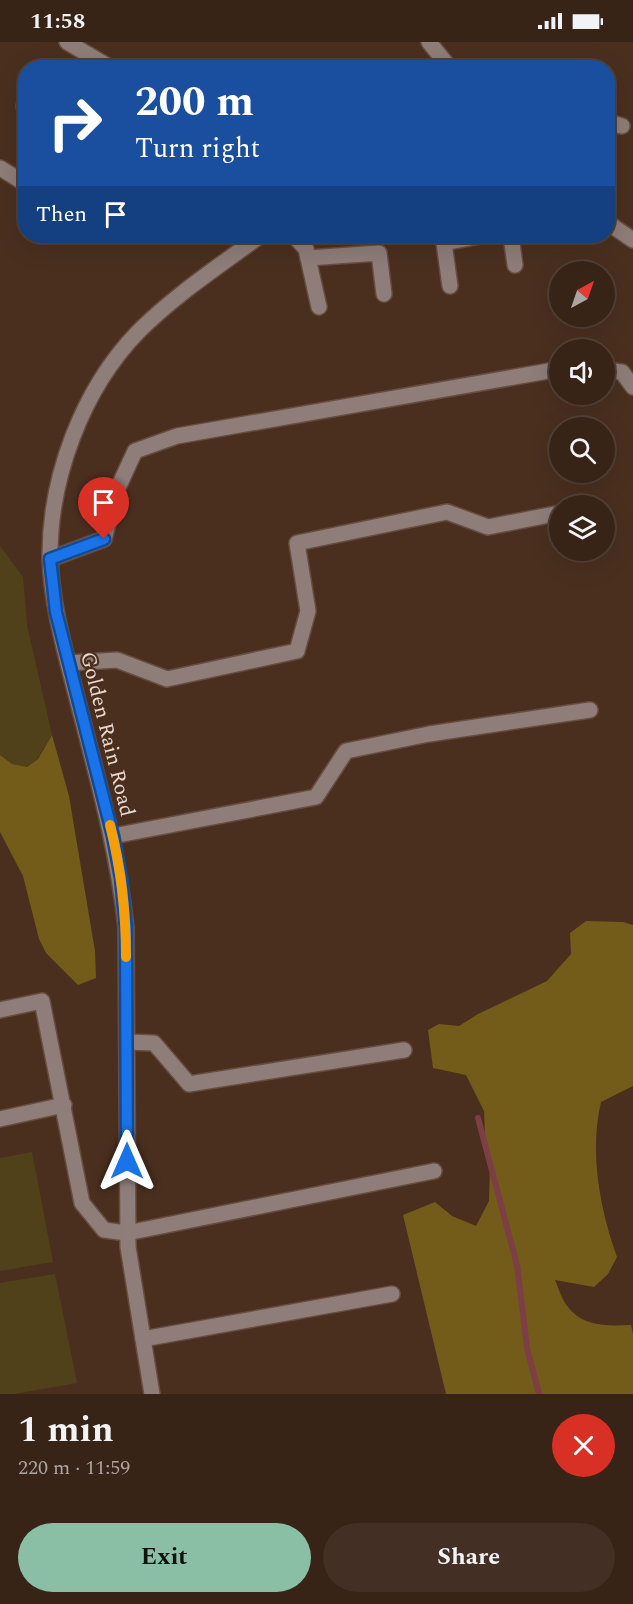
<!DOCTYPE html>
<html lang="en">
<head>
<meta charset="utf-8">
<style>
  body { margin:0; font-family:Spectral,serif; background:#432f24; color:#f1f3f6; height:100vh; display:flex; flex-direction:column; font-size:22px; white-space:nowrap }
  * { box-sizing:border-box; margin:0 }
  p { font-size:20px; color:#aba4a1 }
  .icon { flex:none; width:33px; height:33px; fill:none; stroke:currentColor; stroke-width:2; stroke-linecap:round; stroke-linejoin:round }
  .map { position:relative; height:1352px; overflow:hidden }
  .drawer { display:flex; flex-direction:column; background:#382317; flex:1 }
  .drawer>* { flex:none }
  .hud { position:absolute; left:18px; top:18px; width:597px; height:183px; border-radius:24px; box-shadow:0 6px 24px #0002,0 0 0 2px #524036; background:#1a4fa0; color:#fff; overflow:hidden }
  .needle { width:39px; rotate:40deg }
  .fabs { position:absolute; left:549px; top:219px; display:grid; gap:12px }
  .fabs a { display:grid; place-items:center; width:66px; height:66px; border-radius:50%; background:#382317; box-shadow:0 6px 24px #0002,0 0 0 2px #524036; font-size:30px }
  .pin { position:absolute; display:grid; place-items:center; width:51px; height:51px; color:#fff; margin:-62px -26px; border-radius:50% 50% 50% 0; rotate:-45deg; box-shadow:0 0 6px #0007 }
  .pin .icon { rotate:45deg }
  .me { position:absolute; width:66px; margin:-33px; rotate:0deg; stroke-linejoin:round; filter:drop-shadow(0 0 4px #0008) }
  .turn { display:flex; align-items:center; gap:21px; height:126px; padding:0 18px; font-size:27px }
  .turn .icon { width:78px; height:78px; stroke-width:2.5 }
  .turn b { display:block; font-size:42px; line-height:51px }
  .then { display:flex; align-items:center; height:57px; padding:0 18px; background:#0003; gap:12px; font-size:22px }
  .round { display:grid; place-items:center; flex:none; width:63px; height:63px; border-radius:32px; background:#432f24 }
  .summary { display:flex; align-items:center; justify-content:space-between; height:102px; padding:0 18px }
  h1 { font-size:36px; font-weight:700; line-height:45px }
  .cta { display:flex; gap:12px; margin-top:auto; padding:12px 18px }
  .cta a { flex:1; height:69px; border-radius:36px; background:#8abfa5; color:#111; font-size:24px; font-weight:700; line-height:69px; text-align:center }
  .cta a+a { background:#432f24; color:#f1f3f6 }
  .status { display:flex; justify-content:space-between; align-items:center; height:42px; padding:0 30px; background:#382317; direction:ltr }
  .status svg { height:16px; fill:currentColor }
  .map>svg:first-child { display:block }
  .green { fill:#50411a }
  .forest { fill:#735b1a }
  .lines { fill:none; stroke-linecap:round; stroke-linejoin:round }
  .stream { stroke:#7d3f45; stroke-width:6 }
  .minor-casing { stroke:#674d3f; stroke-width:18 }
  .minor { stroke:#8e7d79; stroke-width:15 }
  .route-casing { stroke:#114b97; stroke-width:15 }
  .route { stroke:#1a73e8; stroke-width:10 }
  .slow { stroke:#f59e0b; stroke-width:10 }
  .labels { text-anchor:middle; stroke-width:4.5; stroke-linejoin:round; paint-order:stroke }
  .street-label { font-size:21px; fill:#ead8cf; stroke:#4a2f1f }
</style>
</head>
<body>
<div class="status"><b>11:58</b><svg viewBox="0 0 49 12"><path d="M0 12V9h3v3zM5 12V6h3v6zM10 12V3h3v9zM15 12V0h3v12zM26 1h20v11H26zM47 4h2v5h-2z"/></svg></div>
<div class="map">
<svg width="633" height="1352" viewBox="0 0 633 1352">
  <rect width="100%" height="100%" fill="#4a2f1f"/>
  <g class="green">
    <path d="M0,504L23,535L27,583L52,693L37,717L27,725L12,722L0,713Z"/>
    <path d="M32,1110L53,1220L0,1229V1116Z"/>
    <path d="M55,1232L77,1341L14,1352H0V1241Z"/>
  </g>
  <g class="forest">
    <path d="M52,693L69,754L95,909L96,936L78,943L46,911L39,897L23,834L0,790V713L12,722L27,725L38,717Z"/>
    <path d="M586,879L623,880L633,883V1044L601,1060C589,1111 600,1167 617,1215L608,1232L594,1245L555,1238C559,1247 562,1258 568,1265C583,1285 609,1284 631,1283L633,1292V1352H446L403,1173L435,1160L452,1174L476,1184L489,1159L490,1124L485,1094L484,1069L466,1033L433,1026L428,988L439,982L459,984L478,972L547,939L571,912L570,891Z"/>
  </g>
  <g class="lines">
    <path class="stream" d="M478,1076L517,1223L527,1306L539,1352"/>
    <g class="minor-casing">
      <g id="minor">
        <path d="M67,0L111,26"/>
        <path d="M429,0L450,26"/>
        <path d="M24,64L26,65"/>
        <path d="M608,80L622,84"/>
        <path d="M0,126L26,142"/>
        <path d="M608,181L633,198"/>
        <path d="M294,194L306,207L319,265"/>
        <path d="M511,194L515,223"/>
        <path d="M308,216L379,211L384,252"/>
        <path d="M450,244L444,201L480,194"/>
        <path d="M604,328L622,330L633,345"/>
        <path d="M50,517L104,497L117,448L135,409L177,394L560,327"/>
        <path d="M68,621L117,618L167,637L297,609L308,569L297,501L447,470L488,485L560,471"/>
        <path d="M113,794L316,755L346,709L429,692L590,668"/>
        <path d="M0,968L42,959L82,1161L104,1188L127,1191L434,1129"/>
        <path d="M127,1000L154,1001L189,1042L404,1008"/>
        <path d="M0,1077L64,1063"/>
        <path d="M143,1297L392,1252"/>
        <path d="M152,1352L128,1205L126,886C118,810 98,738 79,664C67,616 52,567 50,517C49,437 82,347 139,289C175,253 219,224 260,194"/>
      </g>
    </g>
    <use href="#minor" class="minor"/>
  </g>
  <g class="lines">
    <g class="route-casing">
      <path id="route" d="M104,497L50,517L56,570L113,794L121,836L126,886L127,1119"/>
    </g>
    <use href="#route" class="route"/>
    <path class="slow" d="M110,783C121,826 126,871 126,915"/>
  </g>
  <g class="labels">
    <g class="street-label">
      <text transform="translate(108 692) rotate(76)" y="7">Golden Rain Road</text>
    </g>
  </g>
</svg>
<div class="fabs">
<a><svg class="needle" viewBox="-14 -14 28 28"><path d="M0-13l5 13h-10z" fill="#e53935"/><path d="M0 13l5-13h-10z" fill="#aba4a1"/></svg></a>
<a><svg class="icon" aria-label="sound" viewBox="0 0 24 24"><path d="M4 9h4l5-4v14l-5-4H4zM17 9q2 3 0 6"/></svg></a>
<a><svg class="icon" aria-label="search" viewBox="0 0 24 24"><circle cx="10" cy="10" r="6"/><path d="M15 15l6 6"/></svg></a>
<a><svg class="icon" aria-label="layers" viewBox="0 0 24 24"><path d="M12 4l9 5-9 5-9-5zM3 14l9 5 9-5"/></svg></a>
</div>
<div class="pin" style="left:104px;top:497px;background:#d93025"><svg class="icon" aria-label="arrive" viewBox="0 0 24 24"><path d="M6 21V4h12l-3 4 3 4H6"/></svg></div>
<svg class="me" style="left:127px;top:1119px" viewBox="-20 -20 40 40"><path d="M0-17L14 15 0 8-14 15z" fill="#1a73e8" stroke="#fff" stroke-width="4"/></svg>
<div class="hud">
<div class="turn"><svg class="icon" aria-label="right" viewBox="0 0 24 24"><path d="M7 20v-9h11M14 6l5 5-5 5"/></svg><div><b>200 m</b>Turn right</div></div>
<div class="then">Then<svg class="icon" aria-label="arrive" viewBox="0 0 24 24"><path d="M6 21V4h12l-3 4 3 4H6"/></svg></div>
</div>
</div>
<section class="drawer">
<div class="summary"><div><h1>1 min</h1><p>220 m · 11:59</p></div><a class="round" style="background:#d93025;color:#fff"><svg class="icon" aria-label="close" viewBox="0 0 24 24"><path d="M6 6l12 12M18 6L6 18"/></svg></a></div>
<div class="cta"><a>Exit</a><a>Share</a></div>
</section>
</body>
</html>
